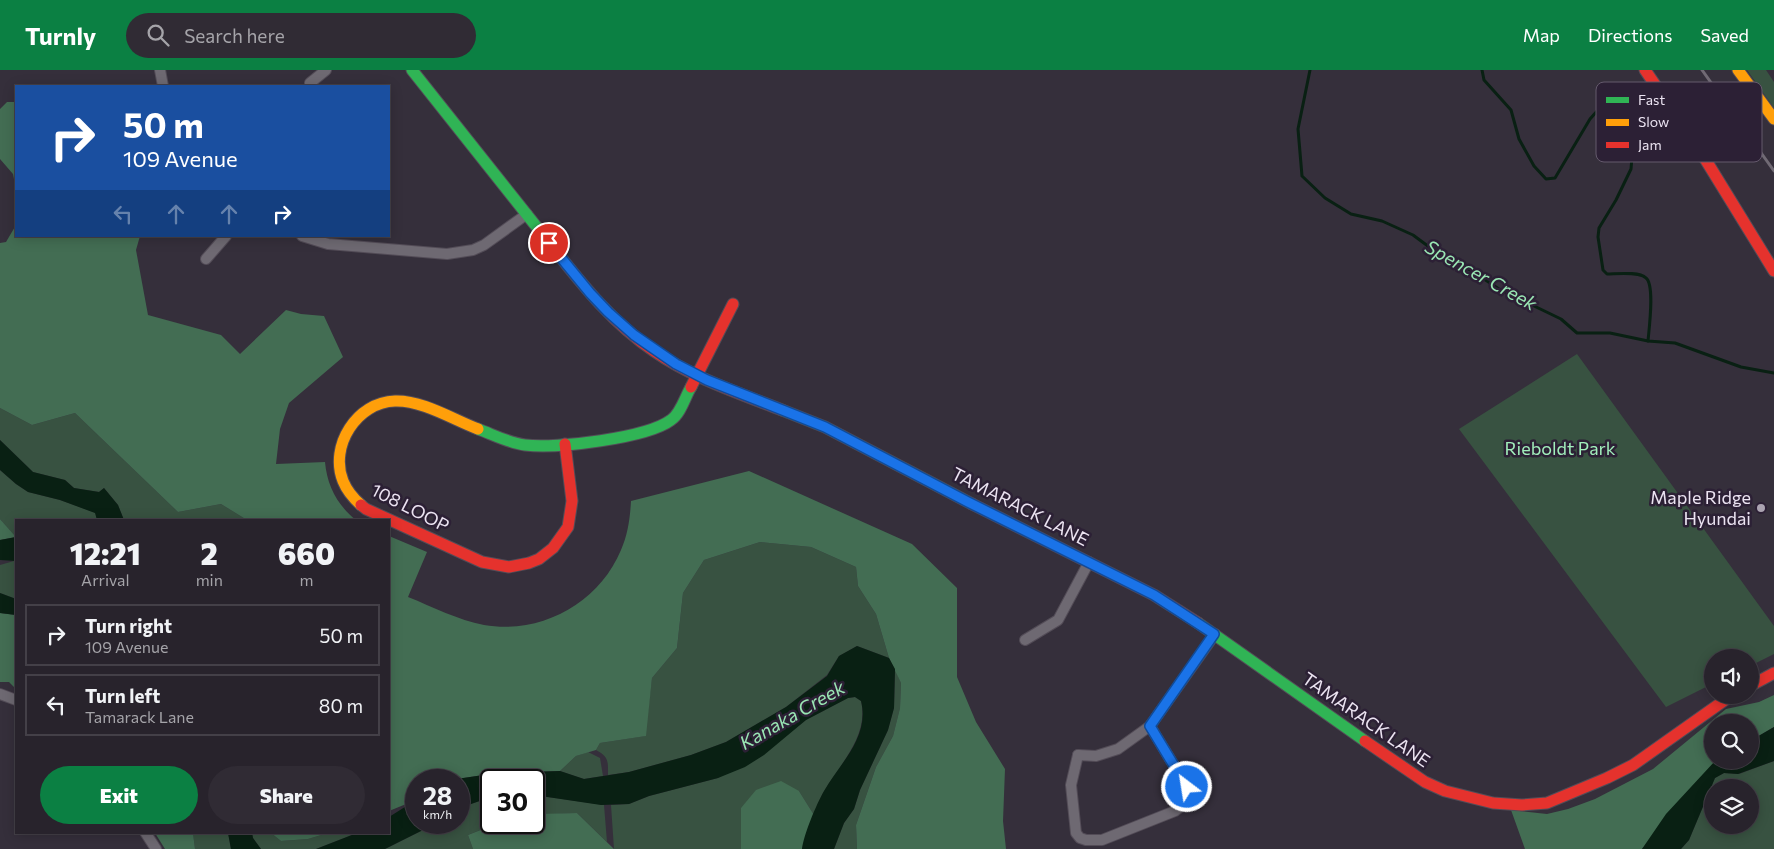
<!DOCTYPE html>
<html lang="en">
<head>
<meta charset="utf-8">
<style>
  body { margin:0; font-family:Commissioner,sans-serif; background:#302b34; color:#f1f3f6; height:100vh; display:flex; flex-direction:column; font-size:19px; white-space:nowrap }
  * { box-sizing:border-box; margin:0 }
  p { font-size:16px; color:#a5a4a9 }
  .icon { flex:none; width:28px; height:28px; fill:none; stroke:currentColor; stroke-width:2; stroke-linecap:round; stroke-linejoin:round }
  .map { position:relative; flex:1; overflow:hidden }
  .panel { position:absolute; left:15px; top:449px; width:375px; height:315px; display:flex; flex-direction:column; background:#28232c; border-radius:0px; box-shadow:0 2px 12px #0003,0 0 0 1px #444048 }
  .panel>* { flex:none }
  .hud { position:absolute; left:15px; top:15px; width:375px; height:152px; border-radius:0px; box-shadow:0 2px 12px #0003,0 0 0 1px #444048; background:#1a4fa0; color:#fff; overflow:hidden }
  .controls { position:absolute; left:1704px; top:579px; display:grid; gap:10px }
  .controls a { display:grid; place-items:center; width:55px; height:55px; border-radius:50%; background:#28232c; box-shadow:0 2px 12px #0003,0 0 0 1px #444048; font-size:25px }
  .speed { position:absolute; left:405px; top:699px; display:flex; gap:10px; font-size:25px; font-weight:700; text-align:center }
  .speed>* { display:grid; place-content:center; width:65px; height:65px; border-radius:50%; background:#28232c; box-shadow:0 2px 12px #0003,0 0 0 1px #444048; line-height:1 }
  .speed small { font-size:12px; font-weight:400 }
  .speed .limit { border:2px solid #111; border-radius:8px; background:#fff; color:#111 }
  .pin { position:absolute; display:grid; place-items:center; width:42px; height:42px; color:#fff; margin:-21px; border:2px solid #fff; border-radius:50%; box-shadow:0 1px 5px #0007 }
  .me { position:absolute; width:55px; margin:-28px; rotate:329deg; stroke-linejoin:round; filter:drop-shadow(0 0 4px #0008) }
  .turn { display:flex; align-items:center; gap:18px; height:105px; padding:0 25px; font-size:22px }
  .turn .icon { width:65px; height:65px; stroke-width:2.5 }
  .turn b { display:block; font-size:35px; line-height:42px }
  .lanes { display:flex; align-items:center; height:48px; padding:0 25px; background:#0003; justify-content:center; gap:25px; direction:ltr }
  .lanes .off { opacity:.35 }
  .eta { display:flex; justify-content:space-evenly; align-items:center; height:85px; text-align:center }
  .eta b { font-size:30px; font-weight:800; line-height:35px }
  .cta { display:flex; gap:10px; margin-top:auto; padding:10px 25px }
  .cta a { flex:1; height:58px; border-radius:30px; background:#0b8043; color:#fff; font-size:20px; font-weight:800; line-height:58px; text-align:center }
  .cta a+a { background:#302b34; color:#f1f3f6 }
  ul { padding:0; list-style:none }
  li { display:flex; align-items:center; gap:15px; height:62px; margin:0 10px 8px; padding:0 15px; border:2px solid #444048; border-radius:0px }
  li div { flex:1 }
  li b { display:block; font-size:19px }
  li em { font-style:normal }
  header { display:flex; align-items:center; gap:30px; box-sizing:border-box; height:70px; padding:0 25px; background:#0b8043; color:#fff }
  header strong { font-size:24px }
  nav { display:flex; gap:28px; margin-inline-start:auto; font-size:18px }
  .search { width:350px; height:45px; background:#302b34; display:flex; align-items:center; gap:12px; box-sizing:border-box; padding:0 18px; border-radius:28px; color:#a5a4a9; font-size:19px }
  .map>svg:first-child { display:block }
  .green { fill:#385241; fill-rule:evenodd }
  .forest { fill:#436d53 }
  .water { fill:#092013 }
  .lines { fill:none; stroke-linecap:round; stroke-linejoin:round }
  .stream { stroke:#092013; stroke-width:3 }
  .street-casing { stroke:#534c57; stroke-width:12 }
  .fast-casing { stroke:#534c57; stroke-width:13 }
  .slow-casing { stroke:#534c57; stroke-width:13 }
  .jam-casing { stroke:#534c57; stroke-width:13 }
  .street { stroke:#6e6972; stroke-width:10 }
  .fast { stroke:#30b455; stroke-width:11 }
  .slow { stroke:#ff9f0a; stroke-width:11 }
  .jam { stroke:#e5322d; stroke-width:11 }
  .rail { stroke:#706a74; stroke-width:3 }
  .route-casing { stroke:#114b97; stroke-width:12 }
  .route { stroke:#1a73e8; stroke-width:9 }
  .poi-dot { fill:#aba4b1; stroke:#2c2035; stroke-width:2 }
  .labels { text-anchor:middle; stroke-width:5; stroke-linejoin:round; paint-order:stroke }
  .park-label { font-size:18px; fill:#a1eebb; stroke:#2c2035 }
  .poi-label { font-size:18px; fill:#ebe3f1; stroke:#2c2035; text-anchor:end }
  .street-label { font-size:18px; fill:#ebe3f1; stroke:#2c2035 }
  .water-label { font-size:19px; font-style:italic; fill:#9ae7b4; stroke:#2c2035 }
  .key { fill:#2c2035; stroke:#655a6d; stroke-width:1 }
  .key-label { font-size:14px; fill:#ebe3f1 }
</style>
</head>
<body>
<header>
<strong>Turnly</strong>
<div class="search"><svg class="icon" aria-label="search" viewBox="0 0 24 24"><circle cx="10" cy="10" r="6"/><path d="M15 15l6 6"/></svg>Search here</div>
<nav><a>Map</a><a>Directions</a><a>Saved</a></nav>
</header>
<div class="map">
<svg width="1774" height="779" viewBox="0 0 1774 779">
  <rect width="100%" height="100%" fill="#352f3b"/>
  <g class="green">
    <path d="M1747,0H1766L1774,12V38Z"/>
    <path d="M1577,284L1774,556V584L1750,596V588H1712V614L1666,637L1459,359Z"/>
    <path d="M0,338L32,355L75,343L178,442L221,434L247,450H124L118,435L104,418L99,422L74,418L65,410L33,402L0,370Z"/>
    <path d="M0,400L16,414L28,422L60,430L96,443L97,450H16V467L0,449Z"/>
    <path d="M760,472L811,477L856,497L858,516L876,544L889,588L857,576L839,586L827,605L786,637L726,672L691,685L629,702L608,705C608,691 609,687 596,680L600,673L645,666L652,608L677,578L683,523L704,490Z"/>
    <path d="M14,491H16V529L0,523V495Z"/>
    <path d="M895,599L901,613L900,638L893,666L876,697L856,755L857,779H834L844,753L854,739L860,720L888,660L894,638Z"/>
    <path d="M855,627L861,631C869,665 841,693 825,720C820,727 817,737 814,745L799,721L741,738V779H614L611,735L629,734L649,726L718,708L785,666L806,650L848,628Z"/>
    <path d="M588,682L600,688L603,706L584,709L560,701L576,686Z"/>
    <path d="M1774,691V779H1681L1689,770L1715,708L1724,703L1739,704ZM1712,718H1750V755H1712Z"/>
    <path d="M534,725L604,735L607,772L577,743L534,745Z"/>
    <path d="M491,727V752L498,753L468,765L473,779H385L437,753L459,752V741L471,734Z"/>
    <path d="M193,763H228L231,779H195Z"/>
    <path d="M252,763H271L281,771L308,769L328,763H357L316,779H261L253,768Z"/>
  </g>
  <g class="forest">
    <path d="M7,32H16V120L13,104L0,89V39Z"/>
    <path d="M16,155V166H140L136,180L148,245L221,265L240,284L286,240L301,244L324,246L343,287L289,333L280,359L276,394L325,392C327,415 337,435 356,450H247L221,434L178,442L75,343L32,355L0,338V173L6,172Z"/>
    <path d="M749,401L912,474L957,518V607L976,652L1005,699L1003,751L1006,779H857L856,755L876,697L893,666L900,638L901,613L889,588L876,544L858,516L856,497L811,477L760,472L704,490L683,523L677,578L652,608L646,666L600,673L596,680L576,686L560,701L497,703L450,710H416V730L389,741V466L427,482L408,527C433,537 458,550 484,555C541,565 599,533 621,480C628,464 630,448 631,431Z"/>
    <path d="M0,449L16,467L0,470Z"/>
    <path d="M0,543L16,545V619L9,612H0Z"/>
    <path d="M1774,625V657L1750,671V652H1712V690H1718L1642,779H1525L1511,740L1547,744L1568,739L1595,729L1653,699L1726,639L1759,632Z"/>
    <path d="M781,711L799,721L814,745L802,779H741V738L756,720Z"/>
    <path d="M577,743L614,779H473L468,765L498,753L534,752V745L539,744Z"/>
    <path d="M155,763H193L195,779H165Z"/>
    <path d="M271,763H328L308,769L281,771Z"/>
  </g>
  <g class="water">
    <path d="M0,370L33,402L65,410L74,418L99,422L104,418L118,435L124,450H97L95,443L60,430L28,422L16,414L0,400Z"/>
    <path d="M16,467V491L0,490V470Z"/>
    <path d="M0,523L16,529V545L0,543Z"/>
    <path d="M857,576L889,588L895,599L894,638L888,660L860,720L854,739L844,753L834,779H802C804,764 816,735 824,721C840,693 870,667 861,631L855,627L848,628L806,650L764,685L745,697L718,708L649,726L629,734L601,735L534,725V710H491V727L471,734L459,741V710H450L497,703L560,701L584,709L629,702L691,685L726,672L786,637L827,606L839,586Z"/>
    <path d="M1774,657V691L1738,704L1724,703L1715,708L1689,770L1681,779H1642L1666,744L1715,691L1750,690V671Z"/>
    <path d="M416,730V752L437,753L385,779H316L357,763L389,762V747Z"/>
    <path d="M228,763H252L253,768L261,779H231Z"/>
  </g>
  <g class="lines">
    <g class="stream">
      <path d="M1310,0L1298,59L1302,106L1325,128L1351,144L1382,151L1413,165L1440,185L1472,201L1499,219L1561,249L1577,263H1610L1648,271L1675,273L1741,297L1774,303"/>
      <path d="M1482,0L1484,10L1511,40L1519,69L1534,96L1546,109L1555,108L1590,49L1598,40H1607L1631,58L1634,63L1631,99L1616,130L1599,158L1598,167L1603,200L1607,204C1616,204 1639,201 1646,208C1655,215 1649,259 1648,271"/>
    </g>
    <g class="street-casing">
      <g id="street">
        <path d="M160,0L163,16"/>
        <path d="M312,16L310,13L326,0"/>
        <path d="M302,166L328,174L447,184L473,180L484,175L527,144"/>
        <path d="M206,189L226,166"/>
        <path d="M1025,570L1058,550L1089,492"/>
        <path d="M0,624L16,630"/>
        <path d="M1078,685L1071,715L1076,763L1080,768L1086,770H1102L1175,741C1184,734 1189,729 1187,717L1150,656"/>
        <path d="M1078,685L1096,686L1118,679L1150,656L1215,564"/>
        <path d="M145,762L156,779"/>
      </g>
    </g>
    <g class="fast-casing">
      <g id="fast">
        <path d="M412,0L555,180"/>
        <path d="M782,340L825,357L972,434"/>
        <path d="M478,359C494,365 509,373 525,375C556,379 647,368 671,350C681,343 685,327 691,317"/>
        <path d="M1198,553L1365,671"/>
      </g>
    </g>
    <g class="slow-casing">
      <g id="slow">
        <path d="M1738,0L1774,49"/>
        <path d="M361,435C353,428 347,421 343,411C329,376 357,332 395,331C422,330 454,350 478,359"/>
      </g>
    </g>
    <g class="jam-casing">
      <g id="jam">
        <path d="M1645,0L1699,79L1774,201"/>
        <path d="M555,180C584,217 614,254 654,281C693,308 739,323 782,340"/>
        <path d="M691,317L733,234"/>
        <path d="M972,434L1154,525L1198,553"/>
        <path d="M361,435L366,439L482,492L509,497L529,493L539,489L553,478L568,457L572,431L565,374"/>
        <path d="M1750,616L1774,603"/>
        <path d="M1365,671L1425,712L1445,721L1493,733L1522,735L1547,733L1607,708L1633,695L1732,625"/>
      </g>
    </g>
    <use href="#street" class="street"/>
    <use href="#fast" class="fast"/>
    <use href="#slow" class="slow"/>
    <use href="#jam" class="jam"/>
    <path class="rail" d="M1702,0L1774,101"/>
  </g>
  <g class="lines">
    <g class="route-casing">
      <path id="route" d="M549,173L590,223L608,242L634,265L676,294L707,310L825,357L968,432L1154,525L1214,564L1150,656L1187,717"/>
    </g>
    <use href="#route" class="route"/>
  </g>
  <circle class="poi-dot" cx="1761" cy="438" r="5"/>
  <g class="labels">
    <g class="park-label">
      <text x="1560" y="385">Rieboldt Park</text>
    </g>
    <g class="poi-label">
      <text x="1751" y="434">Maple Ridge<tspan x="1751" dy="21">Hyundai</tspan></text>
    </g>
    <g class="street-label">
      <text transform="translate(1020 437) rotate(27)" y="6">TAMARACK LANE</text>
      <text transform="translate(410 438) rotate(27)" y="6">108 LOOP</text>
      <text transform="translate(1366 650) rotate(35)" y="6">TAMARACK LANE</text>
    </g>
    <g class="water-label">
      <text transform="translate(1481 205) rotate(29)" y="7">Spencer Creek</text>
      <text transform="translate(792 645) rotate(-30)" y="7">Kanaka Creek</text>
    </g>
  </g>
  <rect x="1596" y="12" width="166" height="80" rx="8" class="key"/>
  <rect x="1606" y="27" width="23" height="6" fill="#30b455"/>
  <rect x="1606" y="49" width="23" height="7" fill="#ff9f0a"/>
  <rect x="1606" y="72" width="23" height="6" fill="#e5322d"/>
  <g class="key-label">
    <text x="1638" y="35">Fast</text>
    <text x="1638" y="57">Slow</text>
    <text x="1638" y="80">Jam</text>
  </g>
</svg>
<div class="controls">
<a><svg class="icon" aria-label="sound" viewBox="0 0 24 24"><path d="M4 9h4l5-4v14l-5-4H4zM17 9q2 3 0 6"/></svg></a>
<a><svg class="icon" aria-label="search" viewBox="0 0 24 24"><circle cx="10" cy="10" r="6"/><path d="M15 15l6 6"/></svg></a>
<a><svg class="icon" aria-label="layers" viewBox="0 0 24 24"><path d="M12 4l9 5-9 5-9-5zM3 14l9 5 9-5"/></svg></a>
</div>
<div class="speed"><div>28<small>km/h</small></div><div class="limit">30</div></div>
<div class="pin" style="left:549px;top:173px;background:#d93025"><svg class="icon" aria-label="arrive" viewBox="0 0 24 24"><path d="M6 21V4h12l-3 4 3 4H6"/></svg></div>
<svg class="me" style="left:1187px;top:717px" viewBox="-20 -20 40 40"><circle r="17" fill="#1a73e8" stroke="#fff" stroke-width="3"/><path d="M0-11L8 9 0 5-8 9z" fill="#fff"/></svg>
<div class="hud">
<div class="turn"><svg class="icon" aria-label="right" viewBox="0 0 24 24"><path d="M7 20v-9h11M14 6l5 5-5 5"/></svg><div><b>50 m</b>109 Avenue</div></div>
<div class="lanes"><svg class="icon off" aria-label="left" viewBox="0 0 24 24"><path d="M17 20v-9H6M10 6l-5 5 5 5"/></svg><svg class="icon off" aria-label="ahead" viewBox="0 0 24 24"><path d="M12 20V5M6 11l6-6 6 6"/></svg><svg class="icon off" aria-label="ahead" viewBox="0 0 24 24"><path d="M12 20V5M6 11l6-6 6 6"/></svg><svg class="icon" aria-label="right" viewBox="0 0 24 24"><path d="M7 20v-9h11M14 6l5 5-5 5"/></svg></div>
</div>
<section class="panel">
<div class="eta">
<div><b>12:21</b><p>Arrival</p></div>
<div><b>2</b><p>min</p></div>
<div><b>660</b><p>m</p></div>
</div>
<ul>
<li><svg class="icon" aria-label="right" viewBox="0 0 24 24"><path d="M7 20v-9h11M14 6l5 5-5 5"/></svg><div><b>Turn right</b><p>109 Avenue</p></div><em>50 m</em></li>
<li><svg class="icon" aria-label="left" viewBox="0 0 24 24"><path d="M17 20v-9H6M10 6l-5 5 5 5"/></svg><div><b>Turn left</b><p>Tamarack Lane</p></div><em>80 m</em></li>
</ul>
<div class="cta"><a>Exit</a><a>Share</a></div>
</section>
</div>
</body>
</html>
